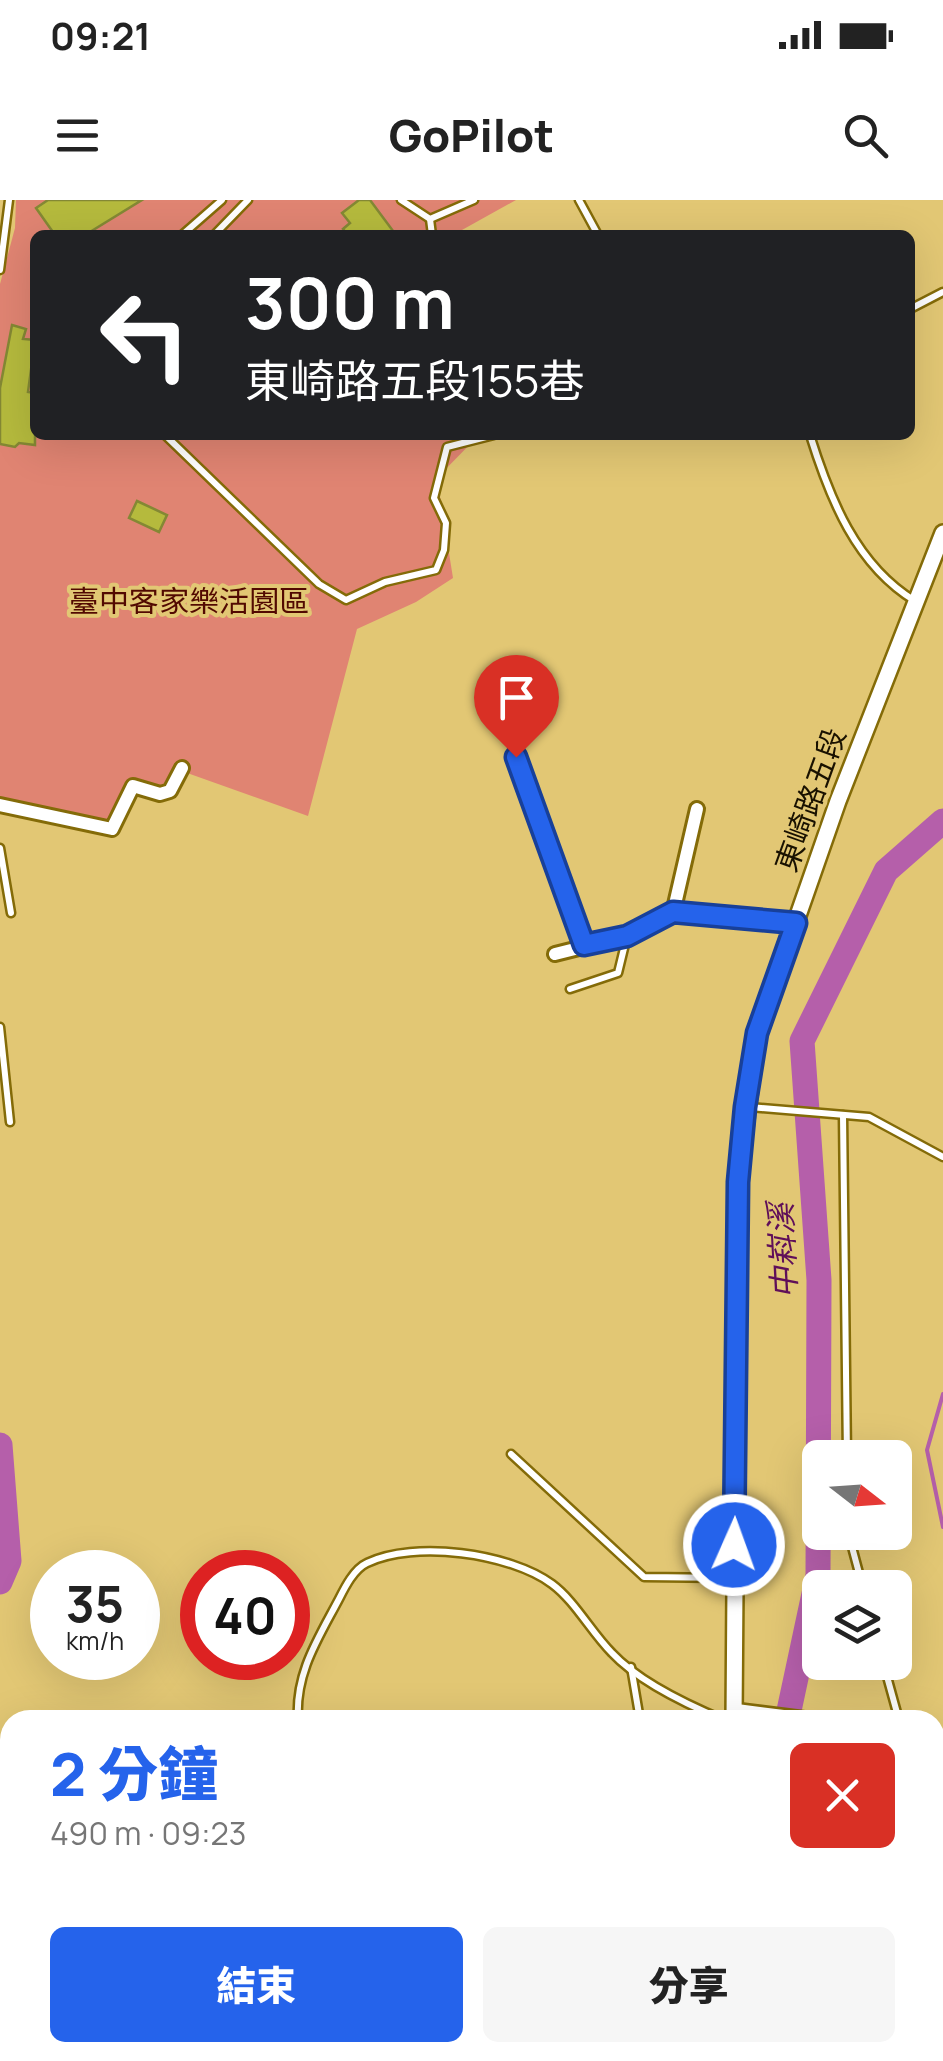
<!DOCTYPE html>
<html lang="zh-TW">
<head>
<meta charset="utf-8">
<style>
  body { margin:0; font-family:Manrope,"Noto Sans TC",sans-serif; background:#f6f6f6; color:#222; height:100vh; display:flex; flex-direction:column; font-size:38px; white-space:nowrap }
  * { box-sizing:border-box; margin:0 }
  p { font-size:32px; color:#767676 }
  .icon { flex:none; width:55px; height:55px; fill:none; stroke:currentColor; stroke-width:2; stroke-linecap:round; stroke-linejoin:round }
  .map { position:relative; flex:1; overflow:hidden }
  .sheet { position:absolute; left:0px; top:1510px; width:945px; height:352px; display:flex; flex-direction:column; background:#fff; border-radius:30px 30px 0 0; box-shadow:0 10px 40px #0002 }
  .sheet>* { flex:none }
  .hud { position:absolute; left:30px; top:30px; width:885px; height:210px; border-radius:15px; box-shadow:0 10px 40px #0002; background:#202124; color:#fff; overflow:hidden }
  .needle { width:65px; rotate:107deg }
  .buttons { position:absolute; left:802px; top:1240px; display:grid; gap:20px }
  .buttons a { display:grid; place-items:center; width:110px; height:110px; border-radius:15px; background:#fff; box-shadow:0 10px 40px #0002; font-size:50px }
  .speed { position:absolute; left:30px; top:1350px; display:flex; gap:20px; font-size:50px; font-weight:700; text-align:center }
  .speed>* { display:grid; place-content:center; width:130px; height:130px; border-radius:50%; background:#fff; box-shadow:0 10px 40px #0002; line-height:1 }
  .speed small { font-size:25px; font-weight:400 }
  .speed .limit { border:15px solid #d22; background:#fff; color:#111 }
  .pin { position:absolute; display:grid; place-items:center; width:85px; height:85px; color:#fff; margin:-102px -42px; border-radius:50% 50% 50% 0; rotate:-45deg; box-shadow:0 0 10px #0007 }
  .pin .icon { rotate:45deg }
  .me { position:absolute; width:110px; margin:-55px; rotate:2deg; stroke-linejoin:round; filter:drop-shadow(0 0 8px #0008) }
  .turn { display:flex; align-items:center; gap:35px; height:210px; padding:0 50px; font-size:45px }
  .turn .icon { width:130px; height:130px; stroke-width:2.5 }
  .turn b { display:block; font-size:70px; line-height:85px }
  .round { display:grid; place-items:center; flex:none; width:105px; height:105px; border-radius:15px; background:#f6f6f6 }
  .overview { display:flex; align-items:center; justify-content:space-between; height:170px; padding:0 50px }
  h1 { font-size:60px; font-weight:800; line-height:75px; color:#2563eb }
  .cta { display:flex; gap:20px; margin-top:auto; padding:20px 50px }
  .cta a { flex:1; height:115px; border-radius:15px; background:#2563eb; color:#fff; font-size:40px; font-weight:800; line-height:115px; text-align:center }
  .cta a+a { background:#f6f6f6; color:#222 }
  .status { display:flex; justify-content:space-between; align-items:center; height:70px; padding:0 50px; background:#fff; direction:ltr }
  .status svg { height:28px; fill:currentColor }
  header { display:flex; justify-content:space-between; align-items:center; height:130px; padding:0 50px; background:#fff; font-size:45px; font-weight:800 }
  .map>svg:first-child { display:block }
  .built { fill:#ddbf62 }
  .green { fill:#e08472 }
  .lines { fill:none; stroke-linecap:round; stroke-linejoin:round }
  .stream { stroke:#b55faa; stroke-width:4 }
  .river { stroke:#b55faa; stroke-width:25 }
  .building { fill:#b5ba3d; stroke:#848834; stroke-width:2.5 }
  .service-casing { stroke:#846b08; stroke-width:11 }
  .minor-casing { stroke:#846b08; stroke-width:18 }
  .tertiary-casing { stroke:#846b08; stroke-width:20 }
  .service { stroke:#fff; stroke-width:6 }
  .minor { stroke:#fff; stroke-width:12 }
  .tertiary { stroke:#fff; stroke-width:15 }
  .route-casing { stroke:#184099; stroke-width:25 }
  .route { stroke:#2563eb; stroke-width:18 }
  .labels { text-anchor:middle; stroke-width:8; stroke-linejoin:round; paint-order:stroke }
  .park-label { font-size:30px; fill:#520901; stroke:#e2c774 }
  .street-label { font-size:30px; fill:#191100; stroke:#e2c774 }
  .water-label { font-size:32px; font-style:italic; fill:#5f0f59; stroke:#e2c774 }
</style>
</head>
<body>
<div class="status"><b>09:21</b><svg viewBox="0 0 49 12"><path d="M0 12V9h3v3zM5 12V6h3v6zM10 12V3h3v9zM15 12V0h3v12zM26 1h20v11H26zM47 4h2v5h-2z"/></svg></div>
<header><svg class="icon" aria-label="menu" viewBox="0 0 24 24"><path d="M4 6h16M4 12h16M4 18h16"/></svg>GoPilot<svg class="icon" aria-label="search" viewBox="0 0 24 24"><circle cx="10" cy="10" r="6"/><path d="M15 15l6 6"/></svg></header>
<div class="map">
<svg width="943" height="1861" viewBox="0 0 943 1861">
  <rect width="100%" height="100%" fill="#e2c774"/>
  <path class="built" d="M0,1747L10,1749V1852L386,1853L385,1861H0Z"/>
  <path class="green" d="M16,0H516L453,35H35V235H479L437,278L453,378L416,402L357,429L308,616L176,569L163,591L130,583L110,628L0,598V84L15,28Z"/>
  <g class="lines">
    <path class="stream" d="M943,1194L927,1250L943,1327"/>
    <g class="river">
      <path d="M0,1245L9,1361L0,1382"/>
      <path d="M787,1520L818,1375L819,1080L802,841L886,671L943,621"/>
      <path d="M813,1852L817,1861"/>
    </g>
  </g>
  <g class="building">
    <path d="M48,0H142L85,35H55L36,8Z"/>
    <path d="M359,0H370L396,35H348L343,29L350,23L342,13Z"/>
    <path d="M12,125L26,129L23,139L35,140L28,192L35,193V245L19,243L15,247L0,244V188Z"/>
    <path d="M137,301L167,315L159,332L129,318Z"/>
  </g>
  <g class="lines">
    <g class="service-casing">
      <g id="service">
        <path d="M401,0L430,19L474,0"/>
        <path d="M579,0L598,35"/>
        <path d="M430,19L432,35"/>
        <path d="M182,35L222,0"/>
        <path d="M214,35L248,0"/>
        <path d="M0,70L9,0"/>
        <path d="M910,109L943,92"/>
        <path d="M165,235L319,384L346,400L385,382L436,370L444,350L446,323L434,298L447,247L494,235"/>
        <path d="M810,235C830,299 856,365 915,401"/>
        <path d="M516,557L584,745"/>
        <path d="M0,648L11,713"/>
        <path d="M570,789L618,773L627,736"/>
        <path d="M0,827L10,922"/>
        <path d="M750,907L869,917L943,957"/>
        <path d="M843,915L847,1258"/>
        <path d="M511,1254L644,1377L732,1378"/>
        <path d="M848,1332L863,1388"/>
        <path d="M883,1462L899,1520"/>
        <path d="M631,1467L640,1520"/>
        <path d="M737,1507L840,1520"/>
        <path d="M298,1520C295,1473 318,1439 339,1399C345,1387 354,1369 367,1363C414,1340 510,1353 552,1384C575,1401 591,1432 612,1453C639,1482 688,1505 724,1520"/>
        <path d="M935,1662L943,1700"/>
        <path d="M0,1745L10,1746"/>
        <path d="M376,1861L378,1852"/>
      </g>
    </g>
    <g class="minor-casing">
      <g id="minor">
        <path d="M0,605L112,629L133,586L160,594L170,591L182,568"/>
        <path d="M673,713L697,609"/>
        <path d="M555,754L627,736L673,713L796,723"/>
      </g>
    </g>
    <g class="tertiary-casing">
      <g id="tertiary">
        <path d="M734,1520L738,982L757,833L838,601L943,333"/>
        <path d="M728,1861L729,1852"/>
      </g>
    </g>
    <use href="#service" class="service"/>
    <use href="#minor" class="minor"/>
    <use href="#tertiary" class="tertiary"/>
  </g>
  <g class="lines">
    <g class="route-casing">
      <path id="route" d="M516,557L584,745L627,736L673,712L796,723L757,833L745,907L738,982L734,1345"/>
    </g>
    <use href="#route" class="route"/>
  </g>
  <g class="labels">
    <g class="park-label">
      <text x="189" y="412">臺中客家樂活園區</text>
    </g>
    <g class="street-label">
      <text transform="translate(811 600) rotate(-70)" y="10">東崎路五段</text>
    </g>
    <g class="water-label">
      <text transform="translate(783 1051) rotate(-93)" y="11">中嵙溪</text>
    </g>
  </g>
</svg>
<div class="buttons">
<a><svg class="needle" viewBox="-14 -14 28 28"><path d="M0-13l5 13h-10z" fill="#e53935"/><path d="M0 13l5-13h-10z" fill="#767676"/></svg></a>
<a><svg class="icon" aria-label="layers" viewBox="0 0 24 24"><path d="M12 4l9 5-9 5-9-5zM3 14l9 5 9-5"/></svg></a>
</div>
<div class="speed"><div>35<small>km/h</small></div><div class="limit">40</div></div>
<div class="pin" style="left:516px;top:557px;background:#d93025"><svg class="icon" aria-label="arrive" viewBox="0 0 24 24"><path d="M6 21V4h12l-3 4 3 4H6"/></svg></div>
<svg class="me" style="left:734px;top:1345px" viewBox="-20 -20 40 40"><circle r="17" fill="#2563eb" stroke="#fff" stroke-width="3"/><path d="M0-11L8 9 0 5-8 9z" fill="#fff"/></svg>
<div class="hud">
<div class="turn"><svg class="icon" aria-label="left" viewBox="0 0 24 24"><path d="M17 20v-9H6M10 6l-5 5 5 5"/></svg><div><b>300 m</b>東崎路五段155巷</div></div>
</div>
<section class="sheet">
<div class="overview"><div><h1>2 分鐘</h1><p>490 m · 09:23</p></div><a class="round" style="background:#d93025;color:#fff"><svg class="icon" aria-label="close" viewBox="0 0 24 24"><path d="M6 6l12 12M18 6L6 18"/></svg></a></div>
<div class="cta"><a>結束</a><a>分享</a></div>
</section>
</div>
</body>
</html>
